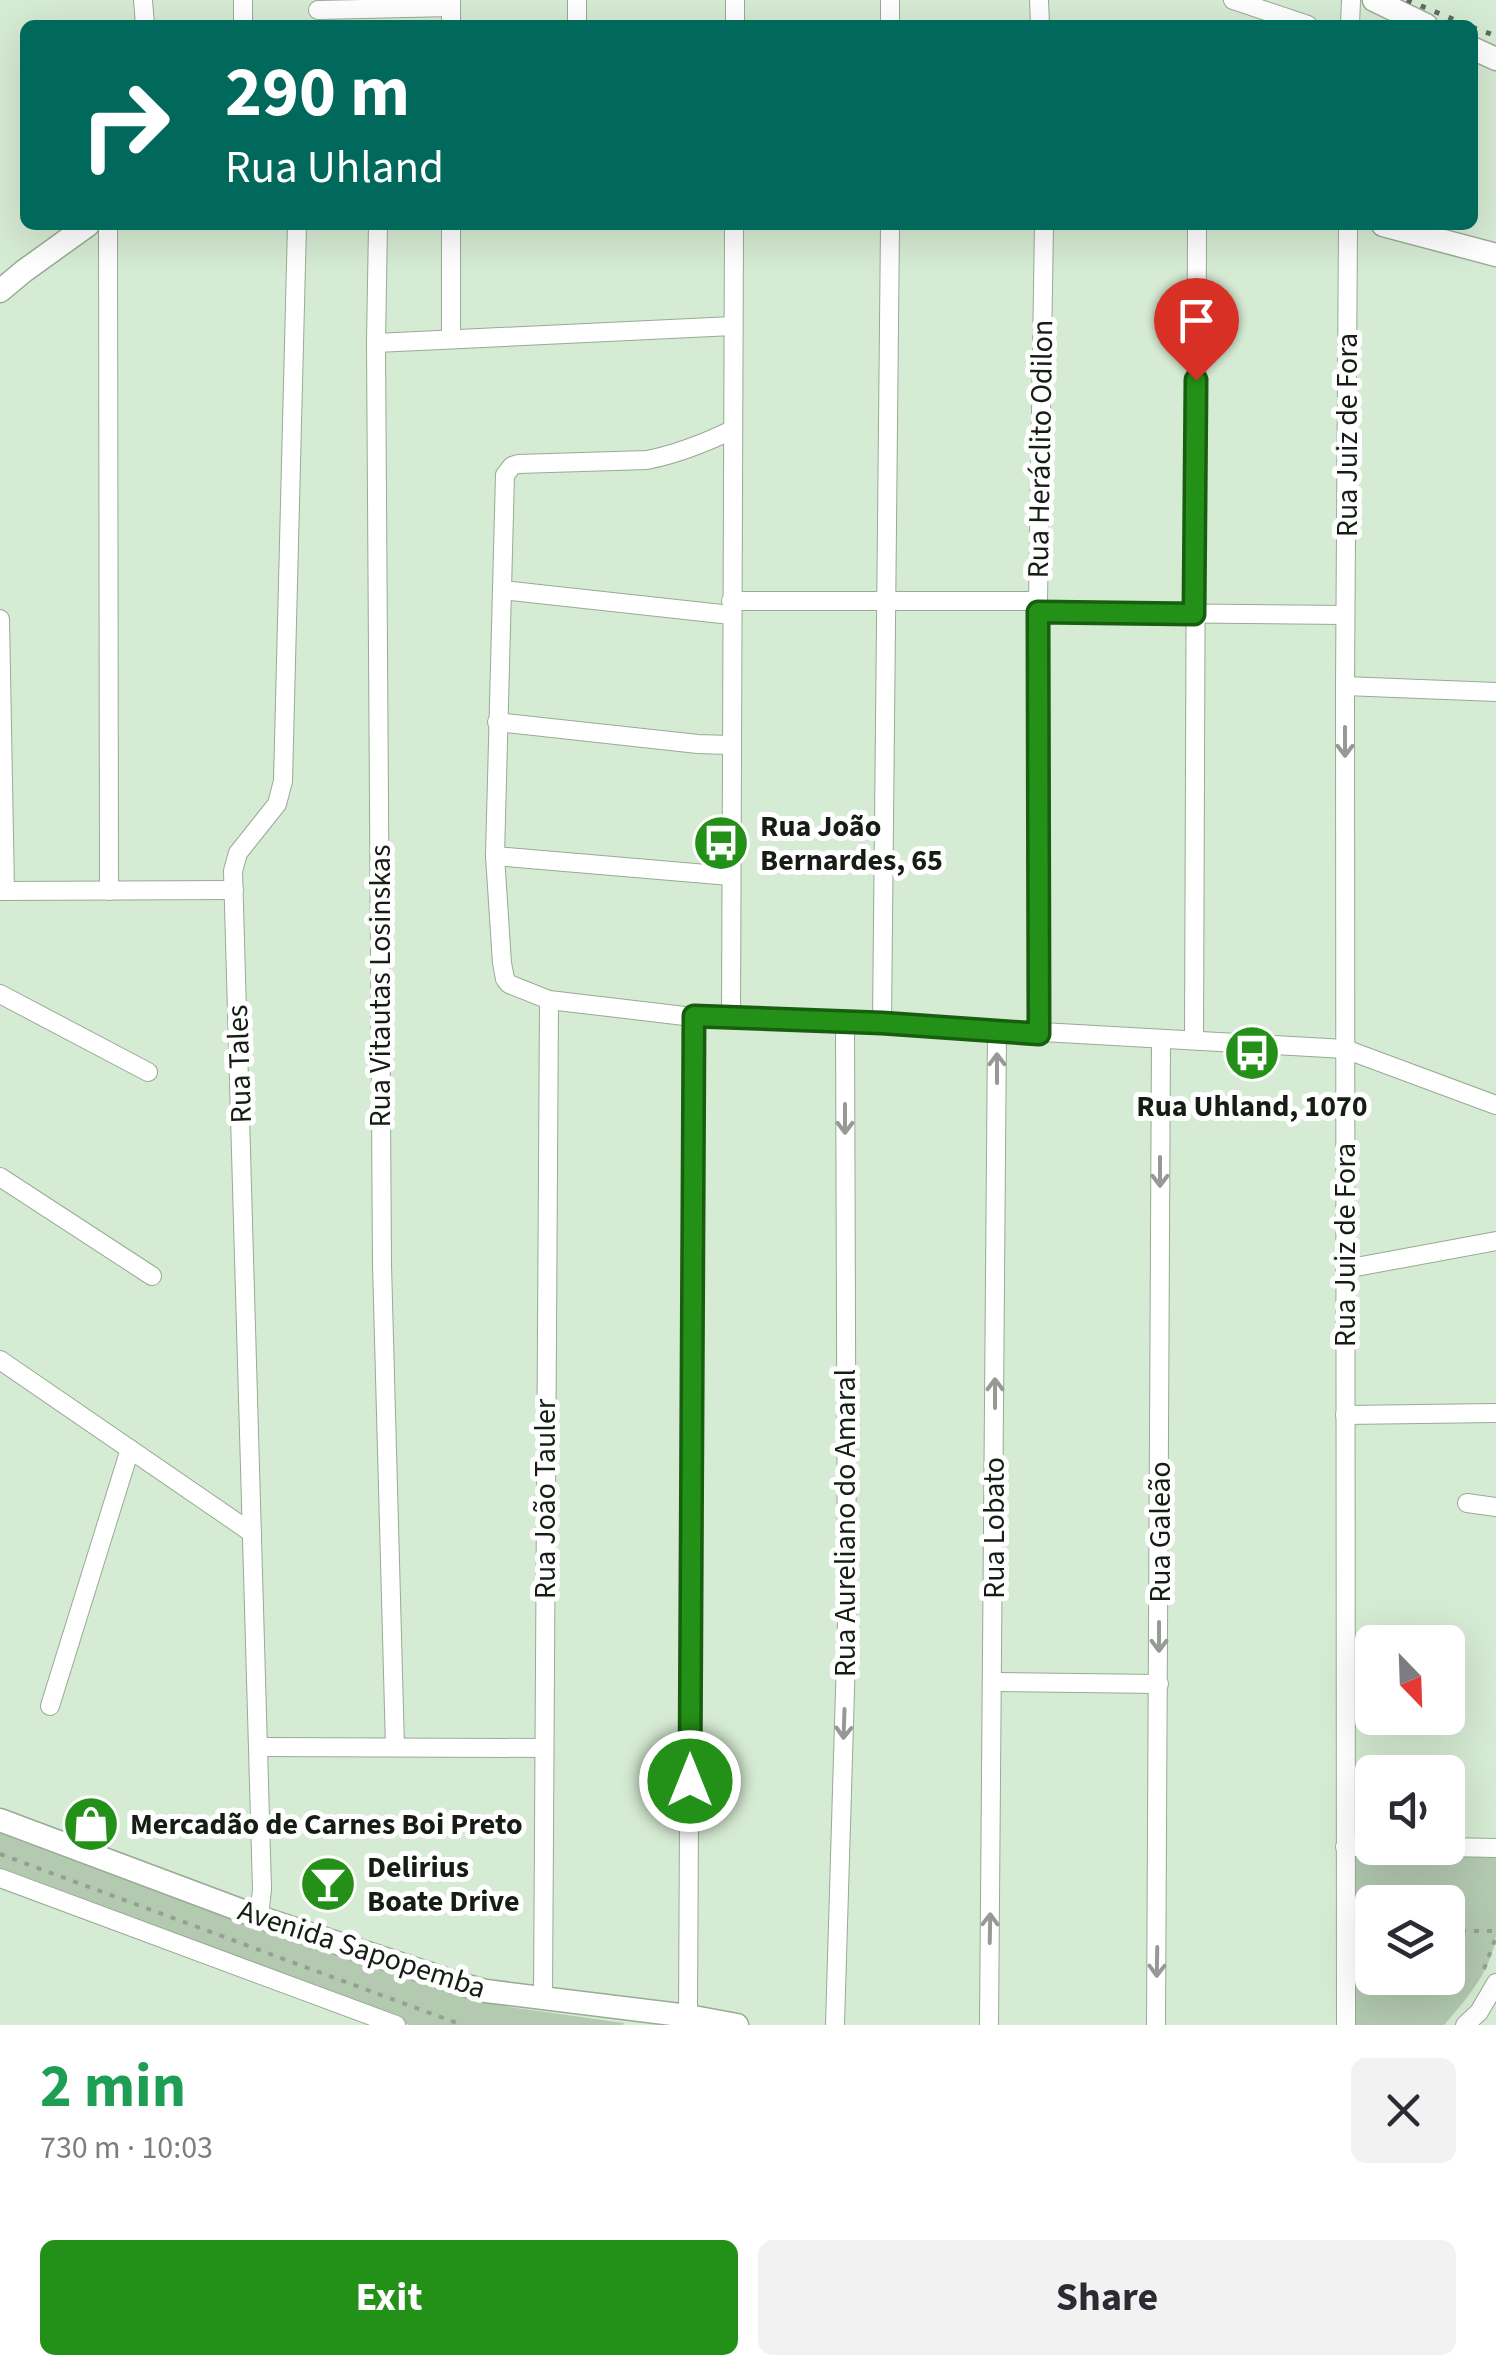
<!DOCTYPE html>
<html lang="en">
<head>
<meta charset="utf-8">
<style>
  body { margin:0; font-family:"Source Sans 3",sans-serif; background:#f2f2f3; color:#2b2b33; height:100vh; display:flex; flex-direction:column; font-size:38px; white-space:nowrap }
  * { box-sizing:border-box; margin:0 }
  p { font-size:32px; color:#7c7c81 }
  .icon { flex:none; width:55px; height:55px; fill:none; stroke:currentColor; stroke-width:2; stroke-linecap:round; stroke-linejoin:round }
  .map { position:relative; height:2025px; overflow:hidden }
  .details { display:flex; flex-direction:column; background:#fff; flex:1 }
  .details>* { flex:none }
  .hud { position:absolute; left:20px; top:20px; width:1458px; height:210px; border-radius:15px; box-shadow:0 10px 40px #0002; background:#00695c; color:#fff; overflow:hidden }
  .needle { width:65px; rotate:157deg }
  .fabs { position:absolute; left:1355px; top:1625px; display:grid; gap:20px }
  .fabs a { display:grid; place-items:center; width:110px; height:110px; border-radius:15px; background:#fff; box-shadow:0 10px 40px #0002; font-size:50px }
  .pin { position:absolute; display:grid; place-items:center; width:85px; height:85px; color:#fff; margin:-102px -42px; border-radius:50% 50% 50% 0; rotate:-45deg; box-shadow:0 0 10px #0007 }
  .pin .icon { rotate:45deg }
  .me { position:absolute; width:110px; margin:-55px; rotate:0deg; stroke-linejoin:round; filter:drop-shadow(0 0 8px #0008) }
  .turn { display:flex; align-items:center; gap:35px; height:210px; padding:0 40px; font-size:45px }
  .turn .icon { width:130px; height:130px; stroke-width:2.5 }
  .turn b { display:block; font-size:70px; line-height:85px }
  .round { display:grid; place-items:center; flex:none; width:105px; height:105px; border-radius:15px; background:#f2f2f3 }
  .summary { display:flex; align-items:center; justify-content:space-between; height:170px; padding:0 40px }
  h1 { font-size:60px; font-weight:700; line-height:75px; color:#1e9e55 }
  .cta { display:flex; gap:20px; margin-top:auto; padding:20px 40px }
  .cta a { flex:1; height:115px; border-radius:15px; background:#239017; color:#fff; font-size:40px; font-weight:700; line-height:115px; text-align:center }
  .cta a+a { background:#f2f2f3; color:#2b2b33 }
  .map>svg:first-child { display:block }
  .green { fill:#b3c9b0; fill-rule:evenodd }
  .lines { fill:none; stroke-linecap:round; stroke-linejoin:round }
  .minor-casing { stroke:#98ab95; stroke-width:20 }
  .major-casing { stroke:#98ab95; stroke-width:25 }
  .path { stroke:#92a290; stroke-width:4; stroke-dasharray:5 8; stroke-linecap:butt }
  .minor { stroke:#fff; stroke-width:18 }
  .major { stroke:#fff; stroke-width:22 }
  .rail { stroke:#5e6b5c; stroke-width:5; stroke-dasharray:5 10; stroke-linecap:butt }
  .oneway { stroke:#969996 }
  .route-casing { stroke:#175e0f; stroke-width:25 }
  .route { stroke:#239017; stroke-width:18 }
  .labels { text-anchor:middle; stroke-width:10; stroke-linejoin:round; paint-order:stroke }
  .street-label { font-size:30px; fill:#161d15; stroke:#fff }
  .poi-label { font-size:30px; font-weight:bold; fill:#161d15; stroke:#fff; text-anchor:start }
</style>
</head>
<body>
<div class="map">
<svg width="1496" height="2025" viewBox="0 0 1496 2025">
  <rect width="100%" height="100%" fill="#d6ebd3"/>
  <g class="green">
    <path d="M0,1817L509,2007L624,2023L623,2025H409L0,1872Z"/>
    <path d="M1349,1856H1496C1496,1882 1496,1910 1496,1936C1491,1971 1466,2000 1444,2025H1354ZM1372,1902H1448V1978H1372Z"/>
  </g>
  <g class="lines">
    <g class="minor-casing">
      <g id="minor">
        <path d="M143,0L145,25"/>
        <path d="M243,0V25"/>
        <path d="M577,0V25"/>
        <path d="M735,0V25"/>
        <path d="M890,0V25"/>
        <path d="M1039,0L1040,25"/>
        <path d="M1233,0L1308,25"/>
        <path d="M318,10L451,7"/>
        <path d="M451,25V0"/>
        <path d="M1350,25L1351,0"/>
        <path d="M108,225L109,891"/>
        <path d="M378,225L376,343L382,1265L395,1747"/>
        <path d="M451,225V339"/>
        <path d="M376,343L733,326"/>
        <path d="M732,430C705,443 677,454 647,460L518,464L512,466L505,475L495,856L502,963L505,979L509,984L549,1000L693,1017L882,1023L1345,1049L1496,1105"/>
        <path d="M502,590L731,615"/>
        <path d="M731,601H1038"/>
        <path d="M1038,612L1345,615"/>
        <path d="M0,619L5,890"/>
        <path d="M1345,686L1496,692"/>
        <path d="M497,722L698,744L730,745"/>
        <path d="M495,856L730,876"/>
        <path d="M0,891L234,890"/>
        <path d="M0,994L148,1072"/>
        <path d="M731,1019L734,225"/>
        <path d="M882,1023L890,225"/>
        <path d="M1039,1034L1038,601L1044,225"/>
        <path d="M1194,1040L1197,225"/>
        <path d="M0,1177L152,1276"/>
        <path d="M1345,1269L1496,1241"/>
        <path d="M0,1360L252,1533"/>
        <path d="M1345,1415L1496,1413"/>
        <path d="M1467,1503L1496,1507"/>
        <path d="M993,1682L1159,1684"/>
        <path d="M50,1706L130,1449"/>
        <path d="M258,1747L544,1748"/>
        <path d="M1345,1847H1372"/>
        <path d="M1448,1847L1496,1848"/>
        <path d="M0,1878L396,2025"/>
        <path d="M259,1917L262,1889L233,871L238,853L277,804L283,781L297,225"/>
        <path d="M543,1998L549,1000"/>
        <path d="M688,2016L693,1017"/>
        <path d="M835,2025L847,1623L845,1022"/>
        <path d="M989,2025L997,1031"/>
        <path d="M1156,2025L1161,1039"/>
        <path d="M1346,2025L1345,686L1348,225"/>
        <path d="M1465,2025L1479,2012L1496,1983"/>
      </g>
    </g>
    <g class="major-casing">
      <g id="major">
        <path d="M1374,0L1426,25"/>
        <path d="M1472,48L1496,59"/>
        <path d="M1383,225L1496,255"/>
        <path d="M0,291L24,271L88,225"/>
        <path d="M0,1820L259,1917L464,1985L486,1991L688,2016L737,2025"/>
      </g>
    </g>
    <g class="path">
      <path d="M0,1854L462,2025"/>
      <path d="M1386,1856H1436"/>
      <path d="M1448,1931H1496"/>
      <path d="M1484,1969L1496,1937"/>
    </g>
    <use href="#minor" class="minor"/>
    <use href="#major" class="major"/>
    <g class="rail">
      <path d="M1407,0L1467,25"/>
      <path d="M1472,27L1496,36"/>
    </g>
  </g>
  <defs><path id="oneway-shaft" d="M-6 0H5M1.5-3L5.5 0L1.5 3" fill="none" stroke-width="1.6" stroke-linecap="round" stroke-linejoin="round" transform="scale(2.5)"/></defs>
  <g class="oneway">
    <use href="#oneway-shaft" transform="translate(1345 742) rotate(90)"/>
    <use href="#oneway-shaft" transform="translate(997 1068) rotate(-90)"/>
    <use href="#oneway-shaft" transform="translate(845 1119) rotate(90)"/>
    <use href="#oneway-shaft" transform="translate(1160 1172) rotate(90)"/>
    <use href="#oneway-shaft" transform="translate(995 1393) rotate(-90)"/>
    <use href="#oneway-shaft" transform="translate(1159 1637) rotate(90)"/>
    <use href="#oneway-shaft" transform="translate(844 1724) rotate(92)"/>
    <use href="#oneway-shaft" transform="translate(990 1928) rotate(-89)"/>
    <use href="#oneway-shaft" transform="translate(1157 1962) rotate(91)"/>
  </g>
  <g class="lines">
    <g class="route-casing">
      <path id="route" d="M690,1781L694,1016L882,1023L1039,1034L1038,612L1194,614L1196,380"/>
    </g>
    <use href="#route" class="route"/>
  </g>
  <defs>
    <g id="bus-disc" transform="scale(2.875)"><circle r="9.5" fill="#239017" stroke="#fff"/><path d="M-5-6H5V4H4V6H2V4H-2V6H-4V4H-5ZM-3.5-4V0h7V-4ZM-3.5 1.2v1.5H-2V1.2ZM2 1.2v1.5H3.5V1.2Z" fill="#fff"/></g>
    <g id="shop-disc" transform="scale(2.875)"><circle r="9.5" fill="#239017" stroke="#fff"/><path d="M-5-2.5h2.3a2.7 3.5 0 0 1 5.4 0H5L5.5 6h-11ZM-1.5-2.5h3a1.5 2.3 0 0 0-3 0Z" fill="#fff"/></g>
    <g id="bar-disc" transform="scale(2.875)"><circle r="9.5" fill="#239017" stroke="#fff"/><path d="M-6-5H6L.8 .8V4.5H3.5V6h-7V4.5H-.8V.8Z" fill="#fff"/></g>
  </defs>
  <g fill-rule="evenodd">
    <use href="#bus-disc" x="721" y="843"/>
    <use href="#bus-disc" x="1252" y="1053"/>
    <use href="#shop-disc" x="91" y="1824"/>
    <use href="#bar-disc" x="328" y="1884"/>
  </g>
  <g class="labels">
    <g class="street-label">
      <text transform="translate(1347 435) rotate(-90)" y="10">Rua Juiz de Fora</text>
      <text transform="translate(1040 449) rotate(-89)" y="10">Rua Heráclito Odilon</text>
      <text transform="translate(380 986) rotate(-90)" y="10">Rua Vitautas Losinskas</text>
      <text transform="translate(239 1064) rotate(-92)" y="10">Rua Tales</text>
      <text transform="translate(1345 1245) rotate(-90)" y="10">Rua Juiz de Fora</text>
      <text transform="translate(545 1499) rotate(-90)" y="10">Rua João Tauler</text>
      <text transform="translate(845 1523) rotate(-90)" y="10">Rua Aureliano do Amaral</text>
      <text transform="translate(994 1528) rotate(-90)" y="10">Rua Lobato</text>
      <text transform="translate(1160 1532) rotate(-90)" y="10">Rua Galeão</text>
      <text transform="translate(362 1949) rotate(18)" y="10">Avenida Sapopemba</text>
    </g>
    <g class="poi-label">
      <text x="760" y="836">Rua João<tspan x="760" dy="34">Bernardes, 65</tspan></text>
      <text x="1252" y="1116" text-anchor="middle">Rua Uhland, 1070</text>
      <text x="130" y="1834">Mercadão de Carnes Boi Preto</text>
      <text x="367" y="1877">Delirius<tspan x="367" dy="34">Boate Drive</tspan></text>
    </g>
  </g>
</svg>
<div class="fabs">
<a><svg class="needle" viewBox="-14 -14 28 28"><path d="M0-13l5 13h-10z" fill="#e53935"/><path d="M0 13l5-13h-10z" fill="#7c7c81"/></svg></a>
<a><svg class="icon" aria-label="sound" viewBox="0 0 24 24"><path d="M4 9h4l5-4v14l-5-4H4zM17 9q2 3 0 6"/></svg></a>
<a><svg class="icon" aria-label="layers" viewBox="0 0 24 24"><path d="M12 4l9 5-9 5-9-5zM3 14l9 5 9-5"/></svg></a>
</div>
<div class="pin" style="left:1196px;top:380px;background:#d93025"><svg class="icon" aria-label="arrive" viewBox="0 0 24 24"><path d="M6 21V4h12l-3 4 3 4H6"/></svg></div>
<svg class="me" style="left:690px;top:1781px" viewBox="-20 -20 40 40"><circle r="17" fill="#239017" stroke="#fff" stroke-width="3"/><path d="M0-11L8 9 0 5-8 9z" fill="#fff"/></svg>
<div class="hud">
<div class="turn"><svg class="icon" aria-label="right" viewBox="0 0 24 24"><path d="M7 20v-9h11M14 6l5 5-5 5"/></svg><div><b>290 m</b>Rua Uhland</div></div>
</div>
</div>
<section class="details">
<div class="summary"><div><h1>2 min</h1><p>730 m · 10:03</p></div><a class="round"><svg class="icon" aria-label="close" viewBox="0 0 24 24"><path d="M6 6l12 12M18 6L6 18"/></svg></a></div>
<div class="cta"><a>Exit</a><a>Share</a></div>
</section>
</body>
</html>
